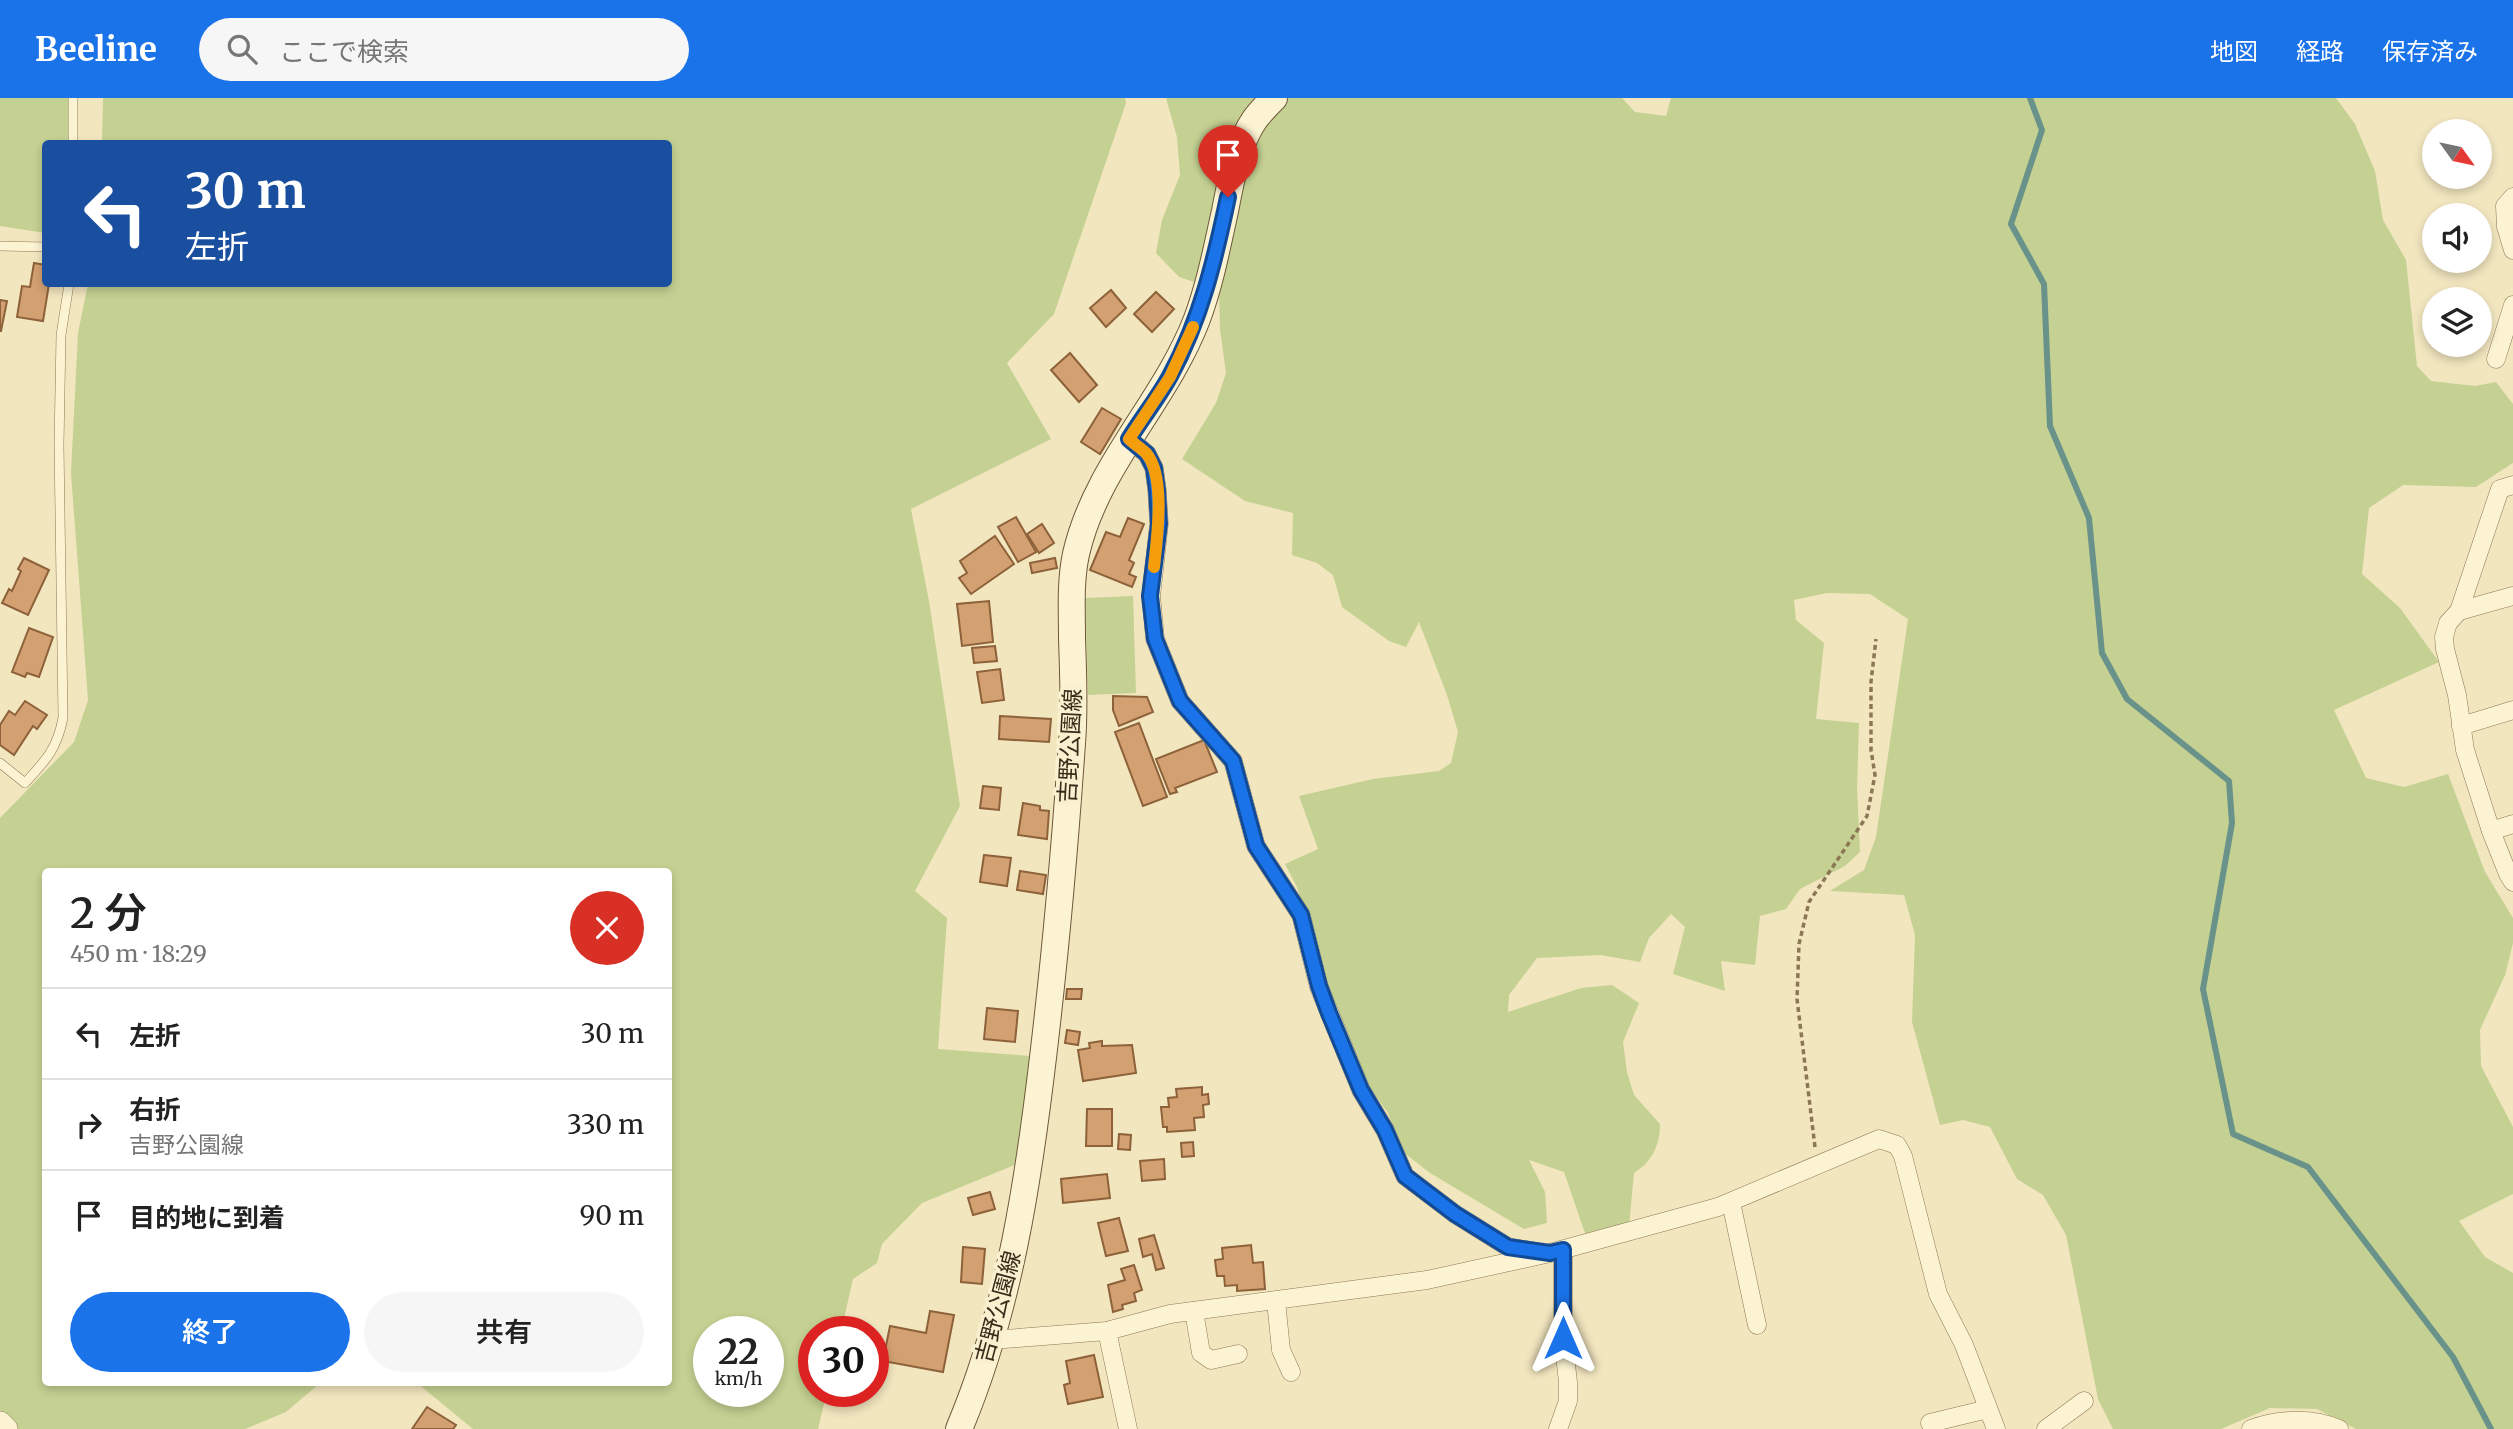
<!DOCTYPE html>
<html lang="ja">
<head>
<meta charset="utf-8">
<style>
  body { margin:0; font-family:Merriweather,"Noto Sans JP",serif; background:#f6f6f6; color:#222; height:100vh; display:flex; flex-direction:column; font-size:26px; white-space:nowrap }
  * { box-sizing:border-box; margin:0 }
  p { font-size:23px; color:#767676 }
  .icon { flex:none; width:38px; height:38px; fill:none; stroke:currentColor; stroke-width:2; stroke-linecap:round; stroke-linejoin:round }
  .map { position:relative; flex:1; overflow:hidden }
  .panel { position:absolute; left:42px; top:770px; width:630px; height:518px; display:flex; flex-direction:column; background:#fff; border-radius:7px; box-shadow:0 4px 10px #0003 }
  .panel>* { flex:none }
  .banner { position:absolute; left:42px; top:42px; width:630px; height:147px; border-radius:7px; box-shadow:0 4px 10px #0003; background:#1a4fa0; color:#fff; overflow:hidden }
  .needle { width:46px; rotate:123deg }
  .controls { position:absolute; left:2422px; top:21px; display:grid; gap:14px }
  .controls a { display:grid; place-items:center; width:70px; height:70px; border-radius:50%; background:#fff; box-shadow:0 4px 10px #0003; font-size:35px }
  .speed { position:absolute; left:693px; top:1218px; display:flex; gap:14px; font-size:35px; font-weight:700; text-align:center }
  .speed>* { display:grid; place-content:center; width:91px; height:91px; border-radius:50%; background:#fff; box-shadow:0 4px 10px #0003; line-height:1 }
  .speed small { font-size:18px; font-weight:400 }
  .speed .limit { border:10px solid #d22; background:#fff; color:#111 }
  .pin { position:absolute; display:grid; place-items:center; width:60px; height:60px; color:#fff; margin:-72px -30px; border-radius:50% 50% 50% 0; rotate:-45deg; box-shadow:0 0 7px #0007 }
  .pin .icon { rotate:45deg }
  .me { position:absolute; width:77px; margin:-38px; rotate:0deg; stroke-linejoin:round; filter:drop-shadow(0 0 5px #0008) }
  .turn { display:flex; align-items:center; gap:24px; height:147px; padding:0 28px; font-size:32px }
  .turn .icon { width:91px; height:91px; stroke-width:2.5 }
  .turn b { display:block; font-size:49px; line-height:60px }
  .round { display:grid; place-items:center; flex:none; width:74px; height:74px; border-radius:37px; background:#f6f6f6 }
  .headline { display:flex; align-items:center; justify-content:space-between; height:119px; padding:0 28px }
  h1 { font-size:42px; font-weight:600; line-height:52px }
  .action { display:flex; gap:14px; margin-top:auto; padding:14px 28px }
  .action a { flex:1; height:80px; border-radius:42px; background:#1a73e8; color:#fff; font-size:28px; font-weight:600; line-height:80px; text-align:center }
  .action a+a { background:#f6f6f6; color:#222 }
  ul { padding:0; list-style:none }
  li { display:flex; align-items:center; gap:21px; height:91px; padding:0 28px; border-top:2px solid #e0e0e0 }
  li div { flex:1 }
  li b { display:block; font-size:26px }
  li em { font-style:normal }
  header { display:flex; align-items:center; gap:42px; box-sizing:border-box; height:98px; padding:0 35px; background:#1a73e8; color:#fff }
  header strong { font-size:33px }
  nav { display:flex; gap:38px; margin-inline-start:auto; font-size:24px }
  .search { width:490px; height:63px; background:#f6f6f6; display:flex; align-items:center; gap:18px; box-sizing:border-box; padding:0 24px; border-radius:38px; color:#767676; font-size:26px }
  .map>svg:first-child { display:block }
  .green { fill:#c4d192; fill-rule:evenodd }
  .lines { fill:none; stroke-linecap:round; stroke-linejoin:round }
  .stream { stroke:#69928b; stroke-width:6 }
  .building { fill:#d3a171; stroke:#8d6139; stroke-width:2 }
  .service-casing { stroke:#8c7755; stroke-width:10 }
  .minor-casing { stroke:#8c7755; stroke-width:19 }
  .tertiary-casing { stroke:#8c7755; stroke-width:24 }
  .secondary-casing { stroke:#6d5739; stroke-width:28 }
  .path { stroke:#8c7755; stroke-width:3.5; stroke-dasharray:5 3.5; stroke-linecap:butt }
  .service { stroke:#fcf3d2; stroke-width:9 }
  .minor { stroke:#fcf3d2; stroke-width:18 }
  .tertiary { stroke:#fcf3d2; stroke-width:23 }
  .secondary { stroke:#fcf3d2; stroke-width:26 }
  .route-casing { stroke:#114b97; stroke-width:18 }
  .route { stroke:#1a73e8; stroke-width:12 }
  .slow { stroke:#f59e0b; stroke-width:12 }
  .labels { text-anchor:middle; stroke-width:7; stroke-linejoin:round; paint-order:stroke }
  .street-label { font-size:23px; fill:#3a2c1b; stroke:#f8f0cf }
</style>
</head>
<body>
<header>
<strong>Beeline</strong>
<div class="search"><svg class="icon" aria-label="search" viewBox="0 0 24 24"><circle cx="10" cy="10" r="6"/><path d="M15 15l6 6"/></svg>ここで検索</div>
<nav><a>地図</a><a>経路</a><a>保存済み</a></nav>
</header>
<div class="map">
<svg width="2513" height="1331" viewBox="0 0 2513 1331">
  <rect width="100%" height="100%" fill="#f2e6bf"/>
  <g class="green">
    <path d="M0,0H77L76,45L46,46L45,135L0,128Z"/>
    <path d="M103,0H1125L1126,5L1054,216L1007,265L1051,341L911,411L929,503L960,708L915,793L947,820L938,951L1030,958L1017,1066L922,1105L882,1146L877,1165L853,1181L841,1234H814V1293H827L818,1331H473L417,1285L668,1284V774H46V1284L320,1285L286,1314L245,1331H0V720L74,644L88,602L71,375L78,235L88,186H668V46L102,45ZM709,1234H768V1293H709Z"/>
    <path d="M1166,0H1622L1635,14L1666,18L1671,0H2336L2355,26L2375,73L2383,122L2406,162L2417,268L2431,283L2475,288L2496,284L2513,306V365L2476,389L2403,387L2369,410L2362,476L2400,510L2439,564L2334,612L2366,680L2404,689L2448,676L2485,774L2513,820V845L2505,877L2480,932L2481,968L2513,1029V1096L2459,1123L2485,1159L2513,1175V1331H2356L2317,1311L2270,1310L2221,1331H2113L2098,1301L2066,1137L2043,1097L2017,1081L1990,1029L1963,1022L1940,1027L1912,924L1915,837L1904,797L1830,793L1864,772L1876,739L1908,521L1870,496L1827,495L1794,502L1796,522L1824,545L1816,621L1859,625L1857,690L1860,754L1845,768L1800,791L1786,811L1760,818L1755,867L1721,863L1725,893L1673,876L1685,829L1671,816L1649,840L1640,864L1601,857L1537,860L1509,897L1508,914L1581,890L1612,887L1639,905L1623,944L1627,974L1634,997L1660,1026C1660,1047 1652,1064 1634,1075L1629,1128L1587,1141L1564,1074L1529,1062L1545,1094L1547,1125L1524,1131L1430,1075L1403,1054L1388,1015L1353,966L1297,789L1285,766L1318,751L1299,698L1373,681L1439,673L1451,665L1458,634L1447,597L1419,524L1406,549L1389,543L1342,509L1333,477L1317,465L1292,457L1293,415L1245,403L1182,361L1216,305L1226,275L1220,231L1219,192L1179,179L1156,155L1162,122L1180,77L1177,39Z"/>
    <path d="M1133,498L1136,595L1088,597L1085,500Z"/>
  </g>
  <g class="lines">
    <path class="stream" d="M2030,0L2042,32L2011,126L2044,186L2050,328L2089,420L2102,555L2127,601L2229,683L2232,725L2203,891L2233,1036L2308,1069L2453,1259L2491,1331"/>
  </g>
  <g class="building">
    <path d="M34,165L46,167V186H49L43,223L17,219L22,188L30,189Z"/>
    <path d="M1111,192L1126,210L1106,229L1090,210Z"/>
    <path d="M1156,194L1174,211L1152,234L1134,216Z"/>
    <path d="M0,202L7,203L1,233H0Z"/>
    <path d="M1070,255L1097,287L1079,304L1051,272Z"/>
    <path d="M1102,310L1121,321L1100,356L1081,344Z"/>
    <path d="M1016,419L1036,454L1018,464L998,429Z"/>
    <path d="M1128,420L1144,426L1129,462L1134,465L1129,476L1136,479L1132,489L1090,472L1106,434L1120,439Z"/>
    <path d="M1042,426L1054,445L1039,455L1027,436Z"/>
    <path d="M995,438L1014,466L971,496L959,480L967,475L960,463Z"/>
    <path d="M24,460L49,472L28,517L2,505L9,491L12,493L21,473L18,471Z"/>
    <path d="M1055,460L1057,470L1032,475L1030,465Z"/>
    <path d="M989,503L993,544L962,548L957,506Z"/>
    <path d="M29,530L53,539L39,579L27,575L25,579L12,574Z"/>
    <path d="M995,548L997,563L974,565L972,550Z"/>
    <path d="M1000,571L1004,602L982,605L977,574Z"/>
    <path d="M1113,598L1147,599L1153,614L1119,628L1113,612Z"/>
    <path d="M25,603L47,617L37,631L33,628L14,657L0,647V627L9,613L15,617Z"/>
    <path d="M1000,618L1051,621L1049,644L999,641Z"/>
    <path d="M1139,625L1167,699L1143,708L1115,634Z"/>
    <path d="M1204,642L1217,674L1175,690L1177,694L1170,696L1156,661Z"/>
    <path d="M983,688L1001,690L999,712L980,710Z"/>
    <path d="M1023,705L1040,708V712L1049,713L1047,741L1018,737Z"/>
    <path d="M984,757L1011,760L1007,788L980,784Z"/>
    <path d="M1020,773L1046,777L1043,796L1017,792Z"/>
    <path d="M1067,891H1082L1081,901H1066Z"/>
    <path d="M987,910L1018,913L1015,944L984,941Z"/>
    <path d="M1067,932L1080,934L1078,947L1065,945Z"/>
    <path d="M1102,943V948L1132,947L1136,975L1083,983L1078,952L1090,950L1089,945Z"/>
    <path d="M1202,989V997L1208,996L1209,1006L1203,1007L1204,1019L1194,1020L1195,1032L1167,1034V1029H1163L1161,1009H1169L1168,1000L1177,999L1176,991Z"/>
    <path d="M1087,1011H1112V1048H1086Z"/>
    <path d="M1119,1036L1131,1037L1130,1052L1118,1051Z"/>
    <path d="M1193,1044L1194,1058L1182,1059L1181,1045Z"/>
    <path d="M1164,1061L1165,1081L1142,1083L1140,1063Z"/>
    <path d="M1107,1076L1110,1100L1063,1105L1061,1081Z"/>
    <path d="M990,1094L995,1111L973,1117L968,1100Z"/>
    <path d="M1119,1120L1128,1153L1106,1158L1098,1125Z"/>
    <path d="M1154,1137L1164,1170L1156,1172L1152,1156L1143,1159L1139,1141Z"/>
    <path d="M1251,1147L1253,1165L1263,1164L1265,1191L1237,1193V1187L1225,1188L1224,1178H1217L1215,1162L1223,1161L1222,1150Z"/>
    <path d="M963,1149L985,1151L982,1186L961,1184Z"/>
    <path d="M1134,1167L1142,1192L1134,1195L1136,1203L1122,1207L1123,1211L1113,1214L1108,1187L1125,1182L1121,1171Z"/>
    <path d="M930,1213L954,1217L943,1274L883,1263L890,1228L926,1235Z"/>
    <path d="M1094,1257L1103,1299L1068,1306L1064,1287L1070,1285L1066,1263Z"/>
    <path d="M427,1309L456,1327L453,1331H412Z"/>
  </g>
  <g class="lines">
    <g class="service-casing">
      <g id="service">
        <path d="M73,0V46"/>
        <path d="M0,148L46,149"/>
        <path d="M0,665L25,685C46,662 57,651 63,620L59,347L61,237L69,186"/>
      </g>
    </g>
    <g class="minor-casing">
      <g id="minor">
        <path d="M2513,99L2505,108L2506,129L2513,152"/>
        <path d="M2496,261L2513,207"/>
        <path d="M1129,341L1147,356L1154,370L1157,392L1159,426L1151,498L1155,541L1180,603L1233,663L1256,748L1301,817L1319,889L1361,992L1385,1032L1405,1078L1455,1116L1508,1149L1537,1154"/>
        <path d="M2513,498L2459,513L2448,525L2444,539L2445,551L2457,597L2465,652L2491,733L2513,726"/>
        <path d="M2459,513L2500,391L2513,387"/>
        <path d="M2461,628L2513,612"/>
        <path d="M2491,733L2508,776L2513,784"/>
        <path d="M1731,1104L1757,1227"/>
        <path d="M1276,1203L1281,1252L1291,1274"/>
        <path d="M1194,1213L1201,1255L1211,1262L1238,1256"/>
        <path d="M1107,1233L1128,1331"/>
        <path d="M992,1242L1107,1233L1170,1216L1427,1182L1550,1155L1718,1109L1879,1041L1897,1047L1903,1058L1938,1196L1964,1247L1996,1331"/>
        <path d="M1930,1325L1988,1311"/>
        <path d="M1558,1331L1568,1303V1284L1563,1240V1152"/>
        <path d="M2046,1331L2084,1303"/>
        <path d="M2251,1331C2278,1321 2312,1319 2339,1331"/>
      </g>
    </g>
    <g class="tertiary-casing">
      <path id="tertiary" d="M0,1325L6,1331"/>
    </g>
    <g class="secondary-casing">
      <path id="secondary" d="M959,1331C1010,1210 1029,1080 1044,951C1056,849 1065,747 1072,645C1075,610 1073,575 1072,540C1072,512 1070,484 1076,456C1096,368 1165,304 1197,221C1210,186 1217,149 1225,113C1231,82 1237,47 1255,21C1261,13 1268,6 1274,0"/>
    </g>
    <path class="path" d="M1815,1049L1797,901L1799,846L1809,804L1867,718L1875,677L1871,652V584L1876,541"/>
    <use href="#service" class="service"/>
    <use href="#minor" class="minor"/>
    <use href="#tertiary" class="tertiary"/>
    <use href="#secondary" class="secondary"/>
  </g>
  <g class="lines">
    <g class="route-casing">
      <path id="route" d="M1228,99C1215,161 1201,221 1170,278C1158,300 1142,320 1129,341L1147,356L1154,370L1157,392L1159,426L1150,498L1155,541L1180,603L1233,663L1256,748L1301,817L1319,888L1329,915L1361,992L1385,1032L1405,1078L1455,1116L1508,1149L1550,1155L1563,1152V1240"/>
    </g>
    <use href="#route" class="route"/>
    <path class="slow" d="M1154,469C1157,441 1166,378 1146,355C1141,350 1134,346 1129,341L1170,279L1193,229"/>
  </g>
  <g class="labels">
    <g class="street-label">
      <text transform="translate(1070 648) rotate(-87)" y="8">吉野公園線</text>
      <text transform="translate(998 1209) rotate(-75)" y="8">吉野公園線</text>
    </g>
  </g>
</svg>
<div class="controls">
<a><svg class="needle" viewBox="-14 -14 28 28"><path d="M0-13l5 13h-10z" fill="#e53935"/><path d="M0 13l5-13h-10z" fill="#767676"/></svg></a>
<a><svg class="icon" aria-label="sound" viewBox="0 0 24 24"><path d="M4 9h4l5-4v14l-5-4H4zM17 9q2 3 0 6"/></svg></a>
<a><svg class="icon" aria-label="layers" viewBox="0 0 24 24"><path d="M12 4l9 5-9 5-9-5zM3 14l9 5 9-5"/></svg></a>
</div>
<div class="speed"><div>22<small>km/h</small></div><div class="limit">30</div></div>
<div class="pin" style="left:1228px;top:99px;background:#d93025"><svg class="icon" aria-label="arrive" viewBox="0 0 24 24"><path d="M6 21V4h12l-3 4 3 4H6"/></svg></div>
<svg class="me" style="left:1563px;top:1240px" viewBox="-20 -20 40 40"><path d="M0-17L14 15 0 8-14 15z" fill="#1a73e8" stroke="#fff" stroke-width="4"/></svg>
<div class="banner">
<div class="turn"><svg class="icon" aria-label="left" viewBox="0 0 24 24"><path d="M17 20v-9H6M10 6l-5 5 5 5"/></svg><div><b>30 m</b>左折</div></div>
</div>
<section class="panel">
<div class="headline"><div><h1>2 分</h1><p>450 m · 18:29</p></div><a class="round" style="background:#d93025;color:#fff"><svg class="icon" aria-label="close" viewBox="0 0 24 24"><path d="M6 6l12 12M18 6L6 18"/></svg></a></div>
<ul>
<li><svg class="icon" aria-label="left" viewBox="0 0 24 24"><path d="M17 20v-9H6M10 6l-5 5 5 5"/></svg><div><b>左折</b></div><em>30 m</em></li>
<li><svg class="icon" aria-label="right" viewBox="0 0 24 24"><path d="M7 20v-9h11M14 6l5 5-5 5"/></svg><div><b>右折</b><p>吉野公園線</p></div><em>330 m</em></li>
<li><svg class="icon" aria-label="arrive" viewBox="0 0 24 24"><path d="M6 21V4h12l-3 4 3 4H6"/></svg><div><b>目的地に到着</b></div><em>90 m</em></li>
</ul>
<div class="action"><a>終了</a><a>共有</a></div>
</section>
</div>
</body>
</html>
